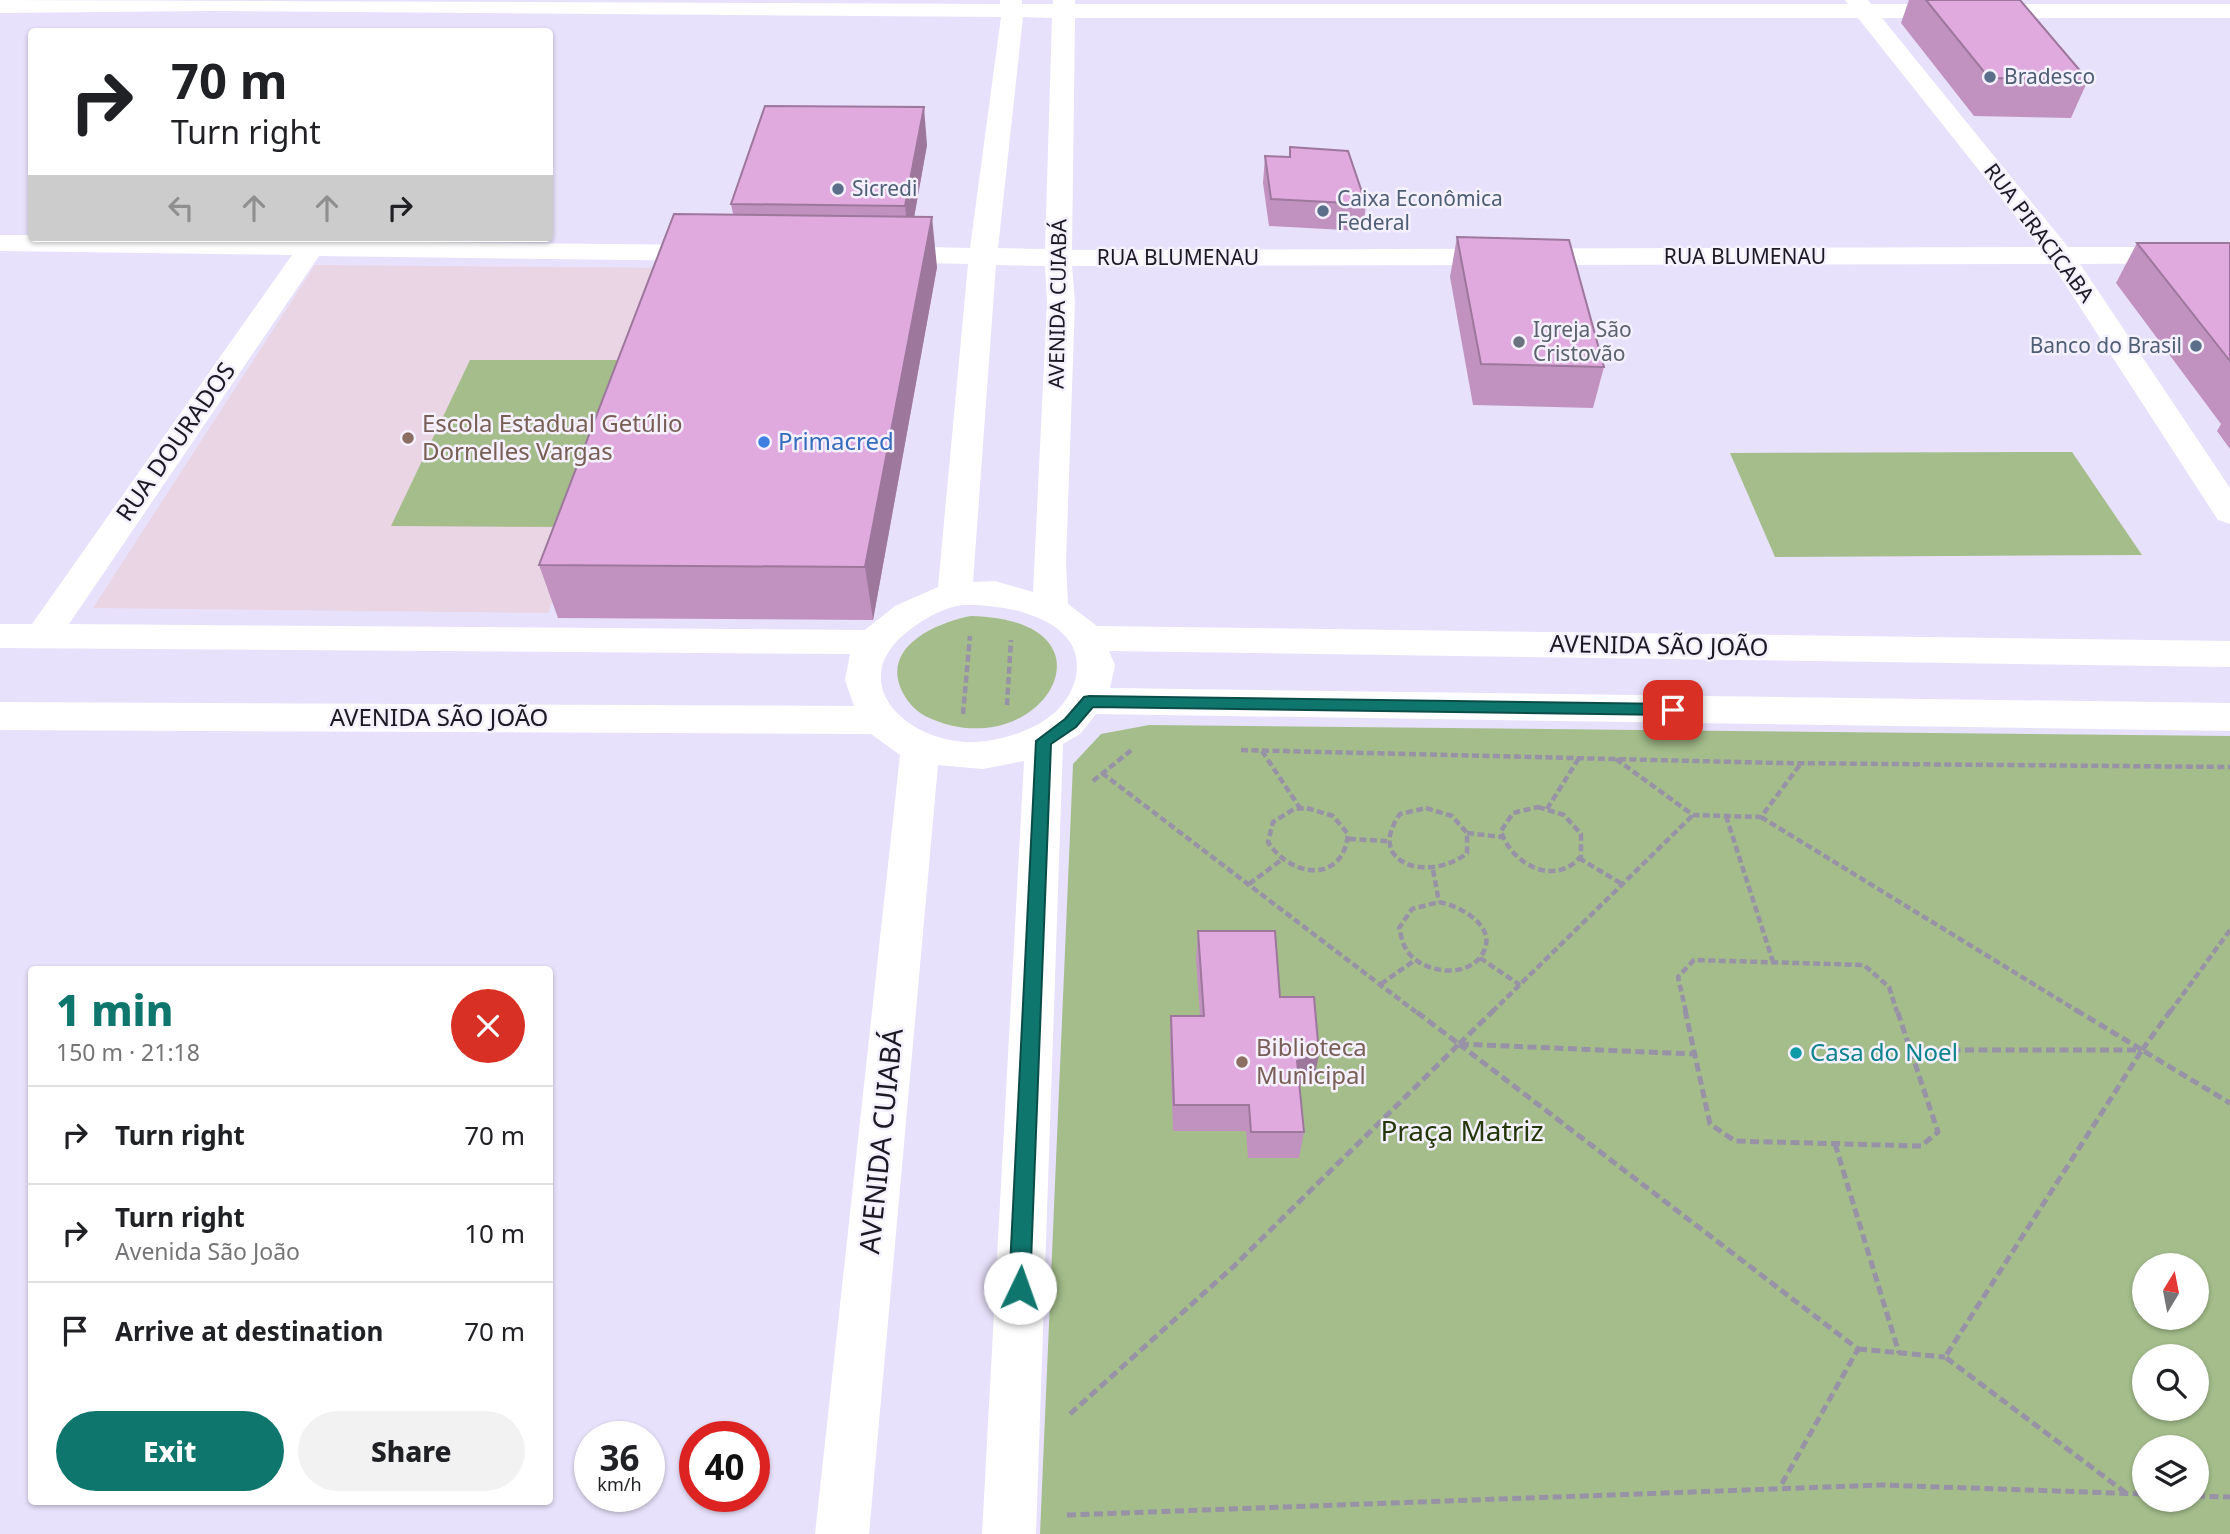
<!DOCTYPE html>
<html lang="en">
<head>
<meta charset="utf-8">
<style>
  body { margin:0; font-family:"Noto Sans",sans-serif; background:#f2f2f2; color:#202124; height:100vh; display:flex; flex-direction:column; font-size:26px; white-space:nowrap }
  * { box-sizing:border-box; margin:0 }
  p { font-size:23px; color:#757577 }
  .icon { flex:none; width:38px; height:38px; fill:none; stroke:currentColor; stroke-width:2; stroke-linecap:round; stroke-linejoin:round }
  .map { position:relative; flex:1; overflow:hidden }
  .details { position:absolute; left:28px; top:966px; width:525px; height:539px; display:flex; flex-direction:column; background:#fff; border-radius:7px; box-shadow:0 2px 5px #0004 }
  .details>* { flex:none }
  .top-card { position:absolute; left:28px; top:28px; width:525px; height:214px; border-radius:7px; box-shadow:0 2px 5px #0004; background:#fff; color:#202124; overflow:hidden }
  .needle { width:46px; rotate:10deg }
  .tools { position:absolute; left:2132px; top:1253px; display:grid; gap:14px }
  .tools a { display:grid; place-items:center; width:77px; height:77px; border-radius:50%; background:#fff; box-shadow:0 2px 5px #0004; font-size:35px }
  .speed { position:absolute; left:574px; top:1421px; display:flex; gap:14px; font-size:35px; font-weight:700; text-align:center }
  .speed>* { display:grid; place-content:center; width:91px; height:91px; border-radius:50%; background:#fff; box-shadow:0 2px 5px #0004; line-height:1 }
  .speed small { font-size:18px; font-weight:400 }
  .speed .limit { border:10px solid #d22; background:#fff; color:#111 }
  .pin { position:absolute; display:grid; place-items:center; width:60px; height:60px; color:#fff; margin:-30px; border-radius:14px; box-shadow:0 4px 10px #0006 }
  .me { position:absolute; width:77px; margin:-38px; rotate:3deg; stroke-linejoin:round; filter:drop-shadow(0 0 5px #0008) }
  .turn { display:flex; align-items:center; gap:24px; height:147px; padding:0 28px; font-size:32px }
  .turn .icon { width:91px; height:91px; stroke-width:2.5 }
  .turn b { display:block; font-size:49px; line-height:60px }
  .lanes { display:flex; align-items:center; height:66px; padding:0 28px; background:#0003; justify-content:center; gap:35px; direction:ltr }
  .lanes .off { opacity:.35 }
  .round { display:grid; place-items:center; flex:none; width:74px; height:74px; border-radius:37px; background:#f2f2f2 }
  .summary { display:flex; align-items:center; justify-content:space-between; height:119px; padding:0 28px }
  h1 { font-size:42px; font-weight:800; line-height:52px; color:#0f766e }
  .primary-button { display:flex; gap:14px; margin-top:auto; padding:14px 28px }
  .primary-button a { flex:1; height:80px; border-radius:42px; background:#0f766e; color:#fff; font-size:28px; font-weight:800; line-height:80px; text-align:center }
  .primary-button a+a { background:#f2f2f2; color:#202124 }
  ul { padding:0; list-style:none }
  li { display:flex; align-items:center; gap:21px; height:98px; padding:0 28px; border-top:2px solid #e0e0e0 }
  li div { flex:1 }
  li b { display:block; font-size:26px }
  li em { font-style:normal }
  .map>svg:first-child { display:block }
  .education { fill:#e9d5e4 }
  .green { fill:#a4bd8b; fill-rule:evenodd }
  .lines { fill:none; stroke-linecap:round; stroke-linejoin:round }
  .path-far1 { stroke:#9892a6; stroke-width:4.5; stroke-dasharray:7 3.5; stroke-linecap:butt }
  .path { stroke:#9892a6; stroke-width:5; stroke-dasharray:9 4.5; stroke-linecap:butt }
  .minor { fill:#fff; fill-rule:evenodd }
  .wall { fill:#c192c0 }
  .shaded-wall { fill:#9d779c }
  .building { fill:#e0aadf; stroke:#9d779c; stroke-width:2 }
  .route { fill:#0f766e; stroke:#0a4d48; stroke-width:2 }
  .service-dot { fill:#5c6f8a; stroke:#f4f0fe; stroke-width:2.5 }
  .worship-dot { fill:#6b7280; stroke:#f4f0fe; stroke-width:2.5 }
  .education-dot { fill:#8d6e63; stroke:#f4f0fe; stroke-width:2.5 }
  .shop-dot { fill:#3f7fe0; stroke:#f4f0fe; stroke-width:2.5 }
  .culture-dot { fill:#0f9aa8; stroke:#f4f0fe; stroke-width:2.5 }
  .labels { text-anchor:middle; stroke-width:5; stroke-linejoin:round; paint-order:stroke }
  .far-service-label { font-size:21px; fill:#4e5e75; stroke:#f4f0fe; text-anchor:start }
  .far-street-label { font-size:21px; fill:#1c1924; stroke:#f4f0fe }
  .far-worship-label { font-size:21px; fill:#5b616d; stroke:#f4f0fe; text-anchor:start }
  .education-label { font-size:24px; fill:#785e54; stroke:#f4f0fe; text-anchor:start }
  .street-label { font-size:24px; fill:#1c1924; stroke:#f4f0fe }
  .shop-label { font-size:24px; fill:#366cbe; stroke:#f4f0fe; text-anchor:start }
  .culture-label { font-size:24px; fill:#0d838f; stroke:#f4f0fe; text-anchor:start }
  .near-park-label { font-size:28px; fill:#243708; stroke:#f4f0fe }
  .near-street-label { font-size:28px; fill:#1c1924; stroke:#f4f0fe }
</style>
</head>
<body>
<div class="map">
<svg width="2230" height="1534" viewBox="0 0 2230 1534">
  <rect width="100%" height="100%" fill="#e8e1fb"/>
  <path class="education" d="M315,265L675,268L548,613L93,608Z"/>
  <g class="green">
    <path d="M470,360H630L570,527L391,526Z"/>
    <path d="M2072,452L2142,555L1775,557L1730,453Z"/>
    <path d="M971,616C1131,620 1039,772 925,716C914,710 906,700 901,689C882,645 939,622 971,616Z"/>
    <path d="M1149,725L2230,736V1534H1040L1073,764L1101,734ZM2144,1265H2196V1318H2144ZM2144,1356H2196V1409H2144ZM2144,1447H2196V1500H2144Z"/>
  </g>
  <g class="lines">
    <g class="path-far1">
      <path d="M1007,705L1011,640"/>
      <path d="M963,714L970,636"/>
      <path d="M1241,750L1778,763L2230,767"/>
      <path d="M1262,751L1300,808"/>
      <path d="M1616,759L1693,815L1761,817L1802,762"/>
      <path d="M1102,773L1416,1012"/>
      <path d="M1093,781L1134,748"/>
      <path d="M1538,807L1564,815L1581,834V856C1555,888 1511,864 1501,831L1513,813Z"/>
      <path d="M1307,808L1333,816L1348,834C1343,884 1291,878 1268,842L1273,822L1294,809Z"/>
      <path d="M1426,808L1452,816L1467,833V853C1430,883 1364,864 1400,814Z"/>
      <path d="M1547,809L1579,758"/>
      <path d="M1726,816L1773,962"/>
      <path d="M1761,817L2079,1012"/>
      <path d="M1467,833L1502,837"/>
      <path d="M1349,839L1387,841"/>
      <path d="M1579,858L1622,884"/>
      <path d="M1433,870L1439,902"/>
      <path d="M1249,884L1280,861"/>
      <path d="M1439,902C1461,906 1501,928 1481,956C1464,980 1419,972 1406,949C1402,943 1401,934 1399,928L1412,909Z"/>
      <path d="M1480,958L1520,985"/>
      <path d="M1381,984L1415,960"/>
      <path d="M1492,1012L1693,815"/>
      <path d="M1686,1012L1678,977L1694,960L1864,965L1889,987L1897,1012"/>
      <path d="M2170,1012L2230,930"/>
    </g>
    <g class="path">
      <path d="M1685,1010L1710,1124L1735,1141L1921,1146L1938,1132L1897,1010"/>
      <path d="M2076,1010L2142,1050"/>
      <path d="M1459,1044L1858,1349L1780,1487"/>
      <path d="M1459,1044L1494,1010"/>
      <path d="M1460,1044L1694,1054"/>
      <path d="M1911,1050H2141"/>
      <path d="M2142,1050L2171,1010"/>
      <path d="M1835,1144L1899,1353"/>
      <path d="M1858,1349L1945,1357"/>
      <path d="M1070,1414L1234,1266L1459,1044L1414,1010"/>
      <path d="M2126,1493L1945,1357L2142,1050L2230,1103"/>
      <path d="M2196,1496L2230,1497"/>
      <path d="M1067,1515L1882,1485L2144,1494"/>
    </g>
    <path class="minor" d="M0,0L1000,4V0H1022V4H1053V0H1075V4H1848L1845,0H1868L1871,4H2230V18H1882L2068,247H2230V263L2080,264L2230,488V524L2218,520L2052,264L1072,266L1075,302L1066,563L1068,604L1097,626L2230,641V667L1109,651L1115,665L1110,688L2230,703V731L1096,714L1080,734L1063,744L1036,1534H982L1024,761L983,769L938,765L869,1534H815L900,755L871,734L0,730V702L854,706L845,680L850,654L0,648V624H32L292,255L0,251V235H32V238L712,245L722,247L726,253L722,259L712,261L319,256L69,624L865,630L895,606L938,587L968,264L885,262L875,260L871,254L875,248L885,246L970,248L1001,17L210,11L0,13ZM1023,17L1052,18L1045,249L998,248ZM1075,18H1858L2040,247L1072,250ZM996,265L1045,266L1047,302L1033,592L995,581L973,582ZM963,605C996,604 1050,612 1070,642C1077,653 1078,666 1076,677C1066,718 1024,735 987,741C913,752 834,681 915,626C929,616 946,607 963,605Z"/>
  </g>
  <g class="wall">
    <path d="M1909,0H1984L2088,80L2071,118L1974,116L1901,23Z"/>
    <path d="M927,145L914,216L937,267L873,620L558,618L539,565L733,214L731,204Z"/>
    <path d="M1290,147L1366,204L1363,231L1269,226L1263,183L1265,156L1289,157Z"/>
    <path d="M1457,237L1604,367L1593,408L1473,405L1450,277Z"/>
    <path d="M2137,243H2230V449L2217,431L2221,424L2116,283Z"/>
    <path d="M1198,931L1280,997L1314,1080L1299,1085L1304,1132L1299,1158H1248L1246,1131H1173L1170,1043L1171,1016H1200L1196,959Z"/>
  </g>
  <g class="shaded-wall">
    <path d="M924,107L927,145L909,246L905,206Z"/>
    <path d="M932,217L937,267L873,620L865,567Z"/>
    <path d="M1319,1054L1314,1080L1293,1088L1297,1061Z"/>
  </g>
  <g class="building">
    <path d="M1926,0H2020L2088,80L1989,78Z"/>
    <path d="M765,106L924,107L905,206L731,204Z"/>
    <path d="M1290,147L1348,151L1366,204L1271,199L1265,156L1290,157Z"/>
    <path d="M674,214L932,217L865,567L539,565Z"/>
    <path d="M1457,237L1569,240L1604,367L1481,364Z"/>
    <path d="M2137,243H2230V361Z"/>
    <path d="M1198,931H1275L1280,997H1314L1319,1054L1297,1061L1304,1132H1251L1249,1105H1174L1171,1016H1204Z"/>
  </g>
  <path class="route" d="M1089,696L1673,704L1681,710L1673,715L1093,707L1076,727L1051,744L1030,1288L1027,1295L1020,1298L1012,1295L1009,1288L1036,741L1065,719L1084,697Z"/>
  <g class="service-dot">
    <circle cx="1990" cy="77" r="7"/>
    <circle cx="838" cy="189" r="7"/>
    <circle cx="1323" cy="211" r="7"/>
    <circle cx="2196" cy="346" r="7"/>
  </g>
  <circle class="worship-dot" cx="1519" cy="342" r="7"/>
  <g class="education-dot">
    <circle cx="408" cy="438" r="7"/>
    <circle cx="1242" cy="1062" r="7"/>
  </g>
  <circle class="shop-dot" cx="764" cy="442" r="7"/>
  <circle class="culture-dot" cx="1796" cy="1053" r="7"/>
  <g class="labels">
    <g class="far-service-label">
      <text x="2004" y="84">Bradesco</text>
      <text x="852" y="196">Sicredi</text>
      <text x="1337" y="206">Caixa Econômica<tspan x="1337" dy="24">Federal</tspan></text>
      <text x="2182" y="353" text-anchor="end">Banco do Brasil</text>
    </g>
    <g class="far-street-label">
      <text transform="translate(2039 233) rotate(53)" y="7">RUA PIRACICABA</text>
      <text x="1745" y="264">RUA BLUMENAU</text>
      <text x="1178" y="265">RUA BLUMENAU</text>
      <text transform="translate(1058 304) rotate(-89)" y="7">AVENIDA CUIABÁ</text>
    </g>
    <g class="far-worship-label">
      <text x="1533" y="337">Igreja São<tspan x="1533" dy="24">Cristovão</tspan></text>
    </g>
    <g class="education-label">
      <text x="422" y="432">Escola Estadual Getúlio<tspan x="422" dy="28">Dornelles Vargas</tspan></text>
      <text x="1256" y="1056">Biblioteca<tspan x="1256" dy="28">Municipal</tspan></text>
    </g>
    <g class="street-label">
      <text transform="translate(176 442) rotate(-55)" y="8">RUA DOURADOS</text>
      <text transform="translate(1659 646) rotate(1)" y="8">AVENIDA SÃO JOÃO</text>
      <text x="439" y="726">AVENIDA SÃO JOÃO</text>
    </g>
    <g class="shop-label">
      <text x="778" y="450">Primacred</text>
    </g>
    <g class="culture-label">
      <text x="1810" y="1061">Casa do Noel</text>
    </g>
    <g class="near-park-label">
      <text x="1462" y="1141">Praça Matriz</text>
    </g>
    <g class="near-street-label">
      <text transform="translate(881 1141) rotate(-84)" y="10">AVENIDA CUIABÁ</text>
    </g>
  </g>
</svg>
<div class="tools">
<a><svg class="needle" viewBox="-14 -14 28 28"><path d="M0-13l5 13h-10z" fill="#e53935"/><path d="M0 13l5-13h-10z" fill="#757577"/></svg></a>
<a><svg class="icon" aria-label="search" viewBox="0 0 24 24"><circle cx="10" cy="10" r="6"/><path d="M15 15l6 6"/></svg></a>
<a><svg class="icon" aria-label="layers" viewBox="0 0 24 24"><path d="M12 4l9 5-9 5-9-5zM3 14l9 5 9-5"/></svg></a>
</div>
<div class="speed"><div>36<small>km/h</small></div><div class="limit">40</div></div>
<div class="pin" style="left:1673px;top:710px;background:#d93025"><svg class="icon" aria-label="arrive" viewBox="0 0 24 24"><path d="M6 21V4h12l-3 4 3 4H6"/></svg></div>
<svg class="me" style="left:1020px;top:1288px" viewBox="-20 -20 40 40"><circle r="19" fill="#fff"/><path d="M0-13L10 11 0 6-10 11z" fill="#0f766e"/></svg>
<div class="top-card">
<div class="turn"><svg class="icon" aria-label="right" viewBox="0 0 24 24"><path d="M7 20v-9h11M14 6l5 5-5 5"/></svg><div><b>70 m</b>Turn right</div></div>
<div class="lanes"><svg class="icon off" aria-label="left" viewBox="0 0 24 24"><path d="M17 20v-9H6M10 6l-5 5 5 5"/></svg><svg class="icon off" aria-label="ahead" viewBox="0 0 24 24"><path d="M12 20V5M6 11l6-6 6 6"/></svg><svg class="icon off" aria-label="ahead" viewBox="0 0 24 24"><path d="M12 20V5M6 11l6-6 6 6"/></svg><svg class="icon" aria-label="right" viewBox="0 0 24 24"><path d="M7 20v-9h11M14 6l5 5-5 5"/></svg></div>
</div>
<section class="details">
<div class="summary"><div><h1>1 min</h1><p>150 m · 21:18</p></div><a class="round" style="background:#d93025;color:#fff"><svg class="icon" aria-label="close" viewBox="0 0 24 24"><path d="M6 6l12 12M18 6L6 18"/></svg></a></div>
<ul>
<li><svg class="icon" aria-label="right" viewBox="0 0 24 24"><path d="M7 20v-9h11M14 6l5 5-5 5"/></svg><div><b>Turn right</b></div><em>70 m</em></li>
<li><svg class="icon" aria-label="right" viewBox="0 0 24 24"><path d="M7 20v-9h11M14 6l5 5-5 5"/></svg><div><b>Turn right</b><p>Avenida São João</p></div><em>10 m</em></li>
<li><svg class="icon" aria-label="arrive" viewBox="0 0 24 24"><path d="M6 21V4h12l-3 4 3 4H6"/></svg><div><b>Arrive at destination</b></div><em>70 m</em></li>
</ul>
<div class="primary-button"><a>Exit</a><a>Share</a></div>
</section>
</div>
</body>
</html>
